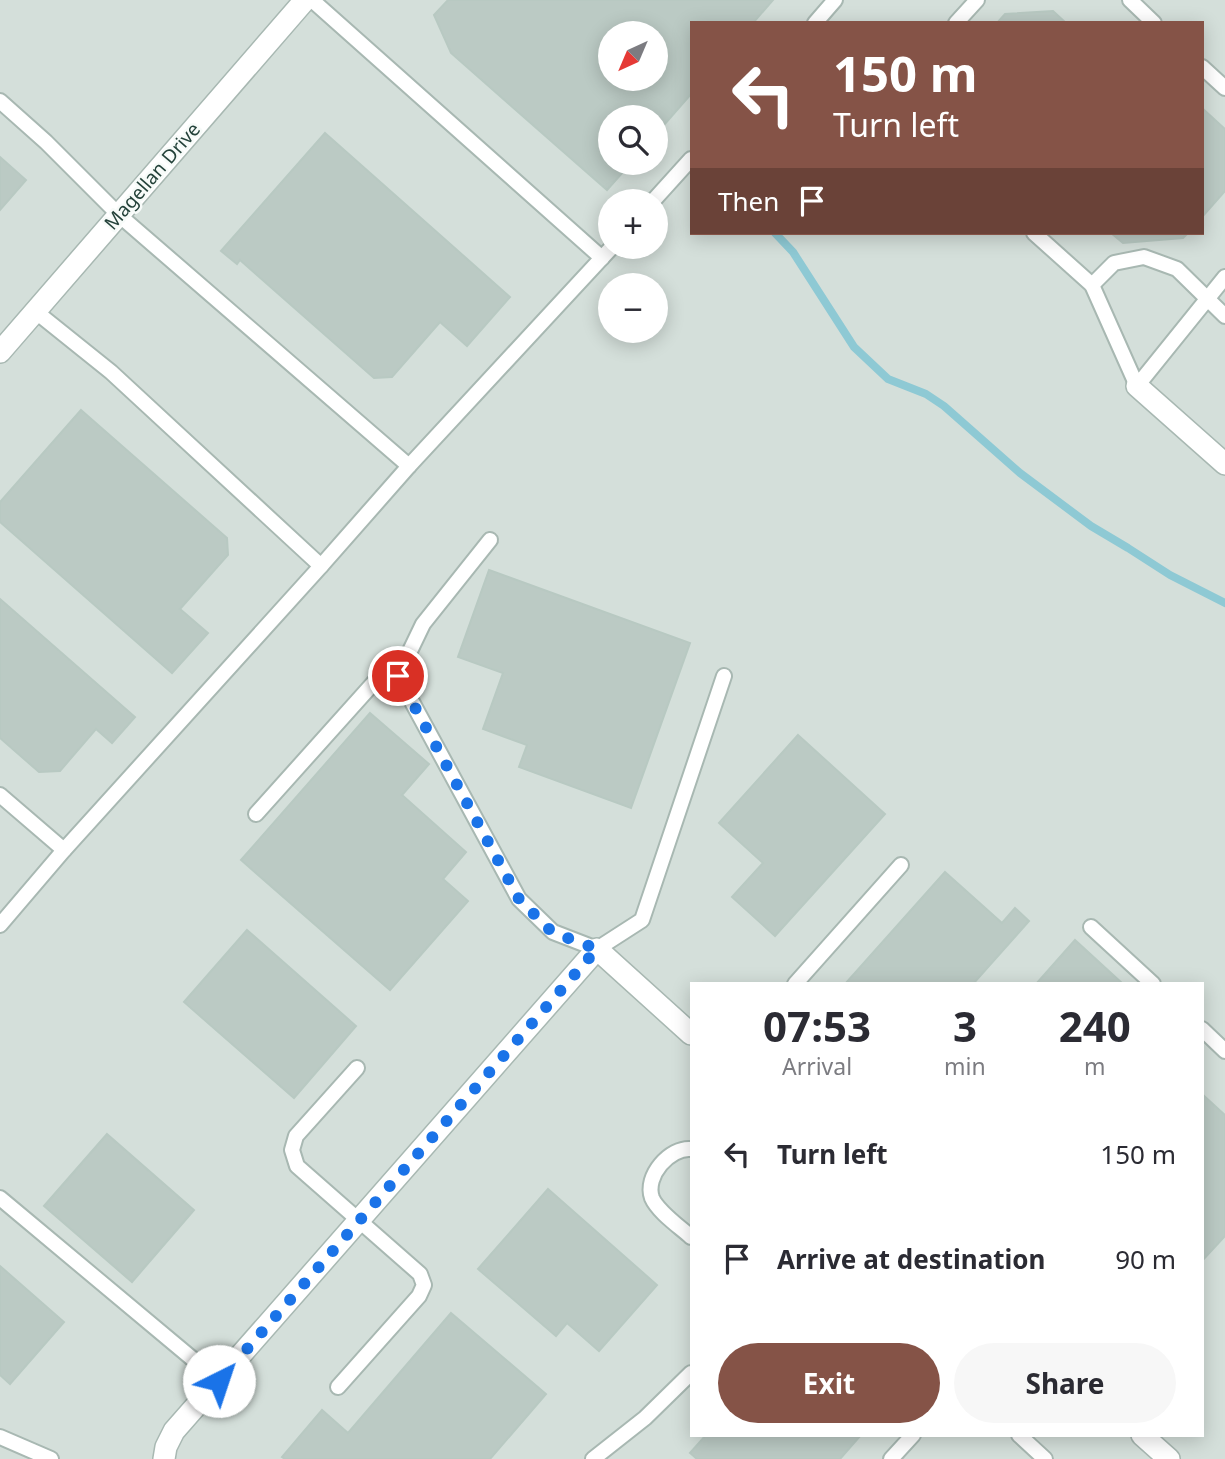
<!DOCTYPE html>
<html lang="en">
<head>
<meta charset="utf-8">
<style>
  body { margin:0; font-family:"Noto Sans",sans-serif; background:#f7f7f7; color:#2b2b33; height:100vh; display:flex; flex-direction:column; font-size:26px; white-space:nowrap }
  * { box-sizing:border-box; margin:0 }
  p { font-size:23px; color:#7c7c81 }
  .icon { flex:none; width:38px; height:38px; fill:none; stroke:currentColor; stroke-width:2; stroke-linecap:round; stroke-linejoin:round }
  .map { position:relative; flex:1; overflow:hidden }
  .panel { position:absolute; left:690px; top:982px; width:514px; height:455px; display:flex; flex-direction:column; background:#fff; border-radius:0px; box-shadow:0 4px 18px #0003 }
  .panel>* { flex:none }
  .top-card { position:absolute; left:690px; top:21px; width:514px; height:214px; border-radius:0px; box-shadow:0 4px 18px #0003; background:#855347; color:#fff; overflow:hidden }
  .needle { width:46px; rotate:224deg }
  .controls { position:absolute; left:598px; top:21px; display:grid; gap:14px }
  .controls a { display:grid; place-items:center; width:70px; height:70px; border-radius:50%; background:#fff; box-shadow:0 4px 18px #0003; font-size:35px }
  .pin { position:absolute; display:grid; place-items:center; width:60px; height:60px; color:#fff; margin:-30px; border:4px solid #fff; border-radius:50%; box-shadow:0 2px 7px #0007 }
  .me { position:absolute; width:77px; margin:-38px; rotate:41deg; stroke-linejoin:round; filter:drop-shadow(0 0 5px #0008) }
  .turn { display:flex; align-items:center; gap:24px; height:147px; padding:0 28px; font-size:32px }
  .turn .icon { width:91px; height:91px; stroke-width:2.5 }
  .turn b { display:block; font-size:49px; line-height:60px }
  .then { display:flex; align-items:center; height:66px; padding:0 28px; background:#0003; gap:14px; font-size:26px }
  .eta { display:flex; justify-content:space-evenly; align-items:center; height:119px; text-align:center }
  .eta b { font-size:42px; font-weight:700; line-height:49px }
  .action { display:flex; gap:14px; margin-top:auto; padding:14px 28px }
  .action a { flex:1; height:80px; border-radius:42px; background:#855347; color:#fff; font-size:28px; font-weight:700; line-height:80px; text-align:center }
  .action a+a { background:#f7f7f7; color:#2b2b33 }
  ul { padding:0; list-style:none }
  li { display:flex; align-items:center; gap:21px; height:105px; padding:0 28px }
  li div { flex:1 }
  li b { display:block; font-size:26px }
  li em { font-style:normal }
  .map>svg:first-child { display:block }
  .built { fill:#d4dfda; fill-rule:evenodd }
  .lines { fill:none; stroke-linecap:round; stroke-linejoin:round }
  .stream { stroke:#8ec9d4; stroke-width:8 }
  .building { fill:#bbcac4; stroke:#b8c9c2; stroke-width:2; fill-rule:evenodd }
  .lane-casing { stroke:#a8b8b2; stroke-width:18 }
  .street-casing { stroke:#a8b8b2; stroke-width:24 }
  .lane { stroke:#fff; stroke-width:14 }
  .street { stroke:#fff; stroke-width:21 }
  .route { stroke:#1a73e8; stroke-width:12; stroke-dasharray:0 21.6 }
  .labels { text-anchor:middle; stroke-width:5; stroke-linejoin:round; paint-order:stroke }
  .street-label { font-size:19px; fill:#24423a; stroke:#f7fbf9 }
</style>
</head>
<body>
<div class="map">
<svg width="1225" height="1459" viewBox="0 0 1225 1459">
  <rect width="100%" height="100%" fill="#e6efeb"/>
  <path class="built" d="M0,0H1225V1459H0ZM691,23H1202V233H691ZM611,33H656V79H611ZM611,117H656V163H611ZM611,201H656V247H611ZM611,285H656V331H611ZM691,984H1202V1435H691Z"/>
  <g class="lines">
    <path class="stream" d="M775,233L793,252L854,347L888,379L926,394L944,406L1020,473L1091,526L1128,548L1170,575L1225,603"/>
  </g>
  <g class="building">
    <path d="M448,0H773L753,23H691V94L656,134V117H611V163H631L607,190L451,53L434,15ZM611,33H656V79H611Z"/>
    <path d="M1053,11L1066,23H997L1005,14Z"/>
    <path d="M1202,108L1225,129V191L1202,217Z"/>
    <path d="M325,133L510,297L467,346L440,322L392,377L374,378L240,260L237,264L221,251Z"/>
    <path d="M0,157L26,180L0,210Z"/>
    <path d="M1111,233H1188L1183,238L1123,243Z"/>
    <path d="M81,410L227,538L228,555L180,609L208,633L172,673L0,522V502Z"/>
    <path d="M489,570L690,643L631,808L519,767L527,745L483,729L503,673L458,657Z"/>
    <path d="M0,599L135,717L112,743L96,729L60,771L39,772L0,738Z"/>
    <path d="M370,713L429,764L402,795L466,852L443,879L468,901L390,990L241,860Z"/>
    <path d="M798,735L885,814L775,936L732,897L763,863L719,823Z"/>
    <path d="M945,872L1002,923L1015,908L1029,921L973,984H845Z"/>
    <path d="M247,930L356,1026L294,1098L184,1002Z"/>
    <path d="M1075,940L1123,984H1036Z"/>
    <path d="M1202,1094L1225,1115V1236L1202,1261Z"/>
    <path d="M107,1134L194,1210L132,1282L44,1206Z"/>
    <path d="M548,1189L657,1285L599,1351L567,1323L556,1336L478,1269Z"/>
    <path d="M0,1266L64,1322L10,1384L0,1375Z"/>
    <path d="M451,1313L546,1394L490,1459H285L282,1457L322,1410L348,1433Z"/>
    <path d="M706,1435H861L840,1459H697L690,1453Z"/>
  </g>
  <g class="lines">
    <g class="lane-casing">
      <g id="lane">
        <path d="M312,0L602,258"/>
        <path d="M1130,0L1154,23"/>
        <path d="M815,23L835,0"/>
        <path d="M956,23L977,0"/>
        <path d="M1202,67L1225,88"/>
        <path d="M0,101L46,142L119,215L409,466"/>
        <path d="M653,201L691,159"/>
        <path d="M1034,233L1092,285L1137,386L1225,277"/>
        <path d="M1092,285L1114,263L1144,257L1177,269L1225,316"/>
        <path d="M35,311L111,372L321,566"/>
        <path d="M398,676L423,624L490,540"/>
        <path d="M0,795L64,850"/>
        <path d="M256,814L378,678L398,676L519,899L553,932L597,949L642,920L724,676"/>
        <path d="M0,925L64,850L321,566L409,466L612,247"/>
        <path d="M1091,927L1153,984"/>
        <path d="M795,984L901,865"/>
        <path d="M1202,1029L1225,1051"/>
        <path d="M691,1149C670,1147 644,1176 652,1198C658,1212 680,1227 691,1237"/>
        <path d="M0,1198L219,1381"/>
        <path d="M338,1387L419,1296L424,1285L420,1274L297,1166L292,1150L296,1136L357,1068"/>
        <path d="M1019,1435L1045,1459"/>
        <path d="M0,1437L51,1459"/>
        <path d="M593,1459L645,1418L691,1373"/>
        <path d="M891,1459L913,1435"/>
      </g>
    </g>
    <g class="street-casing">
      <g id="street">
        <path d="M0,352L305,0"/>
        <path d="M1137,386L1225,464"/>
        <path d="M1142,1435L1169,1459"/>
        <path d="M164,1459L166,1447L174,1431L597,949L691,1034"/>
      </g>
    </g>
    <use href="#lane" class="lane"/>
    <use href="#street" class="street"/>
  </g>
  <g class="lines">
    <path class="route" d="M219,1381L597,949L552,932L519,899L398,676"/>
  </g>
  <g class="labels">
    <g class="street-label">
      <text transform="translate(152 176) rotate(-49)" y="7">Magellan Drive</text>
    </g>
  </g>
</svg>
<div class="controls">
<a><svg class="needle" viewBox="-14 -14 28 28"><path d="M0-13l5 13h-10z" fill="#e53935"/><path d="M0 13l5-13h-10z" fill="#7c7c81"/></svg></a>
<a><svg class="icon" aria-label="search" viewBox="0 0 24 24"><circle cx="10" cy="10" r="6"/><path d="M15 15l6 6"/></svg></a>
<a>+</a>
<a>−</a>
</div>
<div class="pin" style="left:398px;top:676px;background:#d93025"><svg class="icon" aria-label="arrive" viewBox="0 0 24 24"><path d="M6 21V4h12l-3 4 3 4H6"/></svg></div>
<svg class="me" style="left:219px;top:1381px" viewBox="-20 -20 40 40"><circle r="19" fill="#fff"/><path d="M0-13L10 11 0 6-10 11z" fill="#1a73e8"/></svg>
<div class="top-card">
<div class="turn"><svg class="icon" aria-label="left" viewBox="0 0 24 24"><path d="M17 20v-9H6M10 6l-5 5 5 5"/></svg><div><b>150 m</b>Turn left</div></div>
<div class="then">Then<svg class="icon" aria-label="arrive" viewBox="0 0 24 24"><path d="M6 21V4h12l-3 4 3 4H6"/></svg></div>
</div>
<section class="panel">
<div class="eta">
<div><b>07:53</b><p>Arrival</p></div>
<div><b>3</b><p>min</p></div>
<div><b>240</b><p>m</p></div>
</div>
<ul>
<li><svg class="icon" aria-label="left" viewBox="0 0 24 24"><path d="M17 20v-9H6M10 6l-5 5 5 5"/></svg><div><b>Turn left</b></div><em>150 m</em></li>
<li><svg class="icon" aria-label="arrive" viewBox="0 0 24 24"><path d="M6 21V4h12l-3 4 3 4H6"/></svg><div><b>Arrive at destination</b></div><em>90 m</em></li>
</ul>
<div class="action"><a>Exit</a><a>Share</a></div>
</section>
</div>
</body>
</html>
